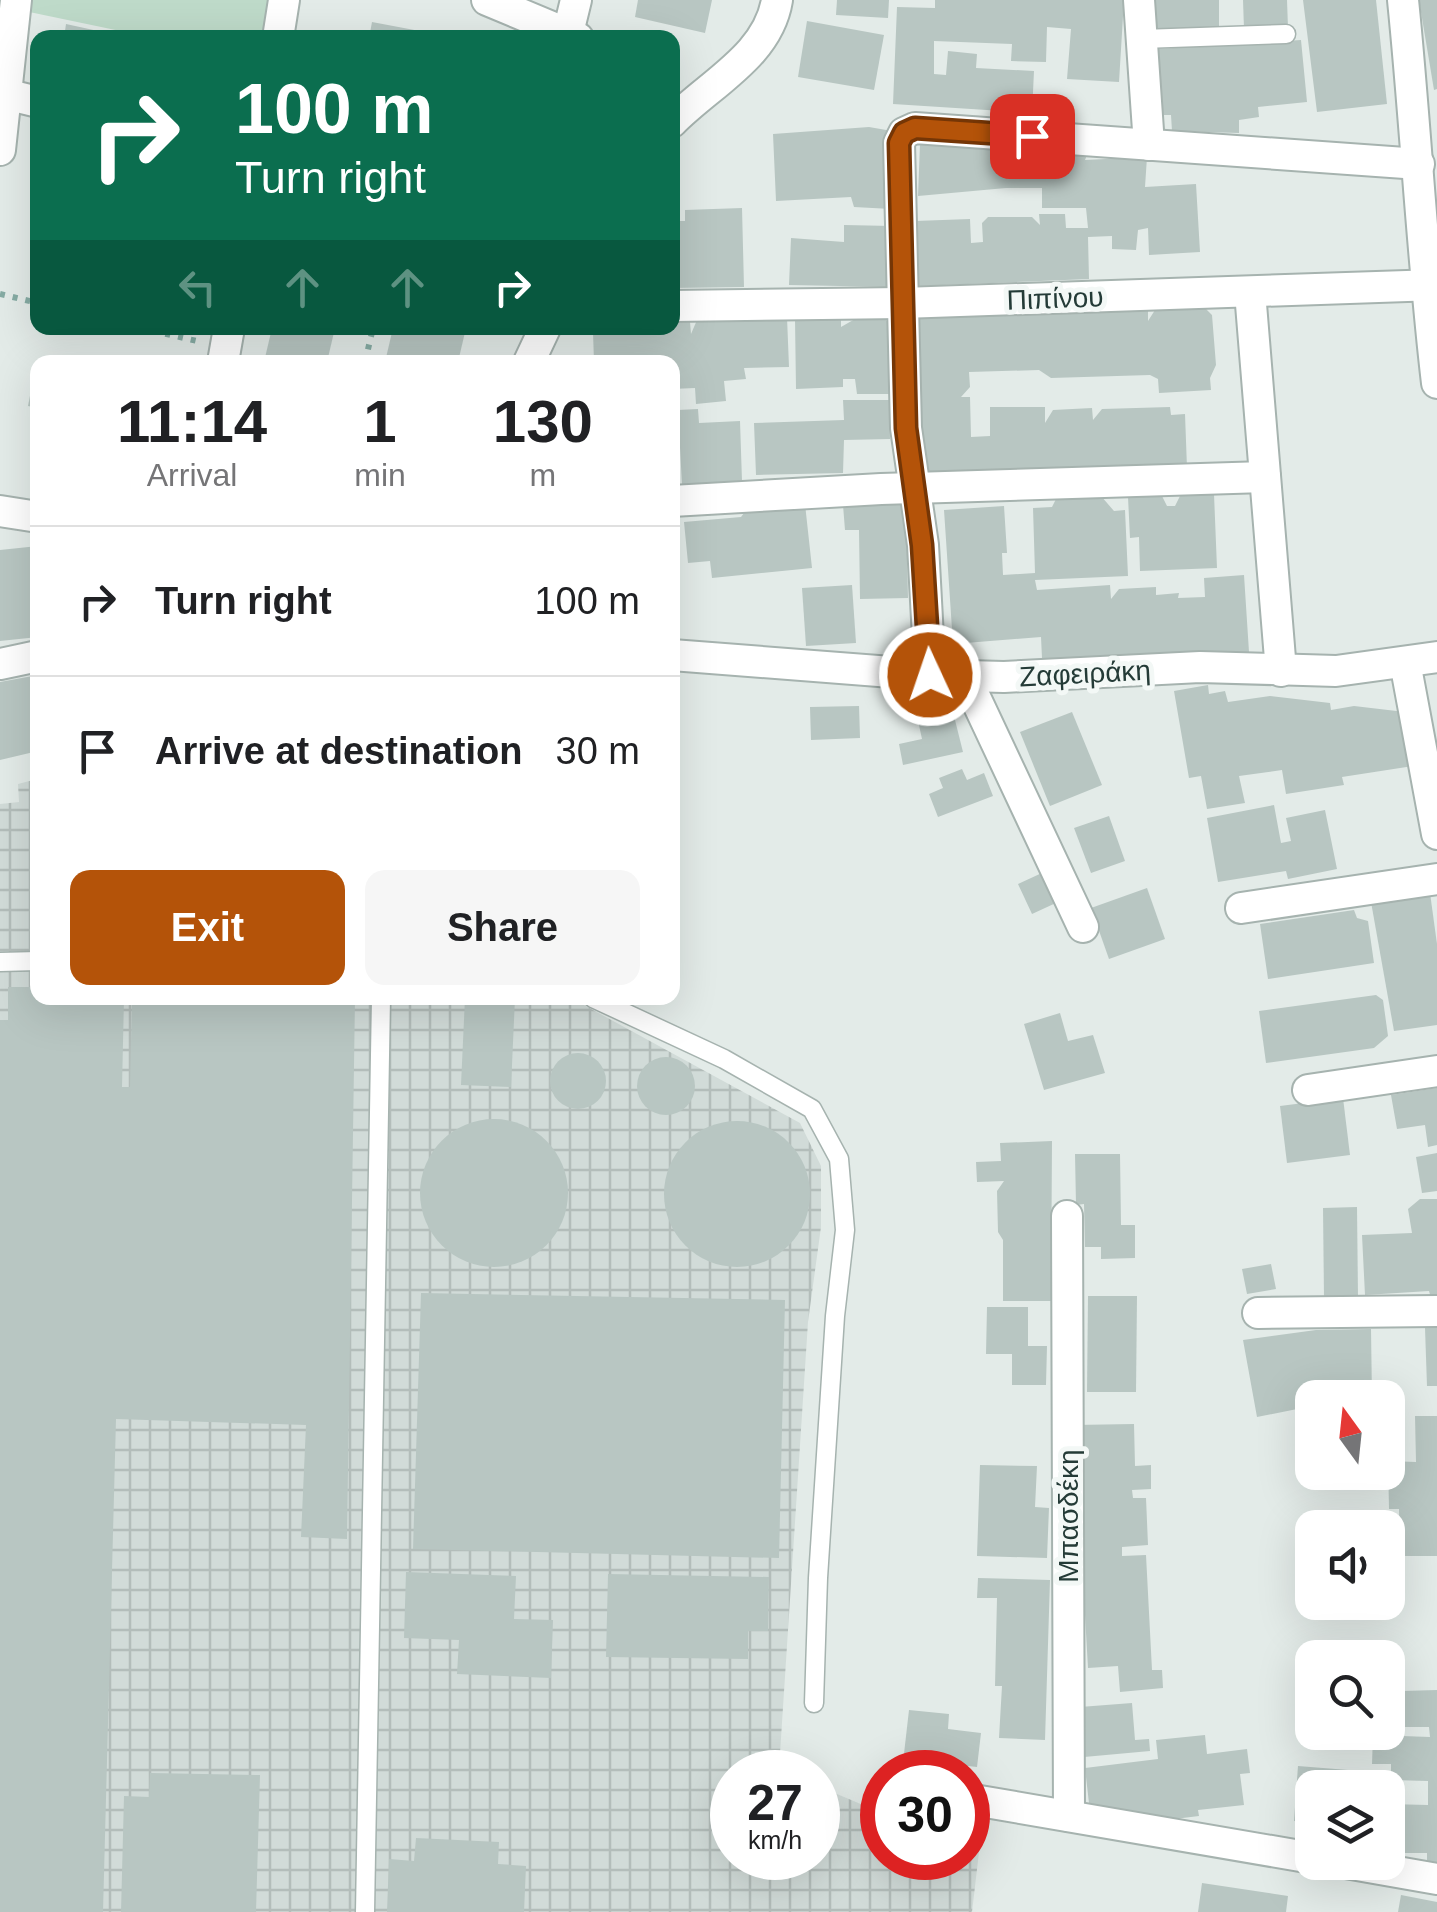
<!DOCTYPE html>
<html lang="en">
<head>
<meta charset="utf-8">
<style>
  body { margin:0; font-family:Arial,sans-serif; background:#f6f6f6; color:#202124; height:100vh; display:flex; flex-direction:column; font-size:38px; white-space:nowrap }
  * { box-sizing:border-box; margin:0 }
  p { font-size:32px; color:#757577 }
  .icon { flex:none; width:55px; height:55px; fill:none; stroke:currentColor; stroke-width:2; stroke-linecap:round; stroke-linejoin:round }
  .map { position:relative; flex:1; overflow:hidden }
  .sheet { position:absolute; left:30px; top:355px; width:650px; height:650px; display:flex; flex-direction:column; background:#fff; border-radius:20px; box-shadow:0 10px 40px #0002 }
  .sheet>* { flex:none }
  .hud { position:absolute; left:30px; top:30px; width:650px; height:305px; border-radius:20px; box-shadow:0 10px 40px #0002; background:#0b6e4f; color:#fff; overflow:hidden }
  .needle { width:65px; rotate:345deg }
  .controls { position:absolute; left:1295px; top:1380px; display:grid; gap:20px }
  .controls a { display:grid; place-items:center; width:110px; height:110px; border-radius:20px; background:#fff; box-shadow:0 10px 40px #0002; font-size:50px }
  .speed { position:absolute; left:710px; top:1750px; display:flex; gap:20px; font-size:50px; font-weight:700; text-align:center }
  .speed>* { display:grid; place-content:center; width:130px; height:130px; border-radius:50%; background:#fff; box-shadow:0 10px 40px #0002; line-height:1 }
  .speed small { font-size:25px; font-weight:400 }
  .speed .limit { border:15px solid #d22; background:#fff; color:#111 }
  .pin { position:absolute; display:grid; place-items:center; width:85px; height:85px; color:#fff; margin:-42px; border-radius:20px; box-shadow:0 5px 15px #0006 }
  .me { position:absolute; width:110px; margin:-55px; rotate:357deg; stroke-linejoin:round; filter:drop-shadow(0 0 8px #0008) }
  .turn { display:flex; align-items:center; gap:35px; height:210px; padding:0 40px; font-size:45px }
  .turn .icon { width:130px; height:130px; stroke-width:2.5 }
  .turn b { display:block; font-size:70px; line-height:85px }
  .lanes { display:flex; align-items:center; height:95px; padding:0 40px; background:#0003; justify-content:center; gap:50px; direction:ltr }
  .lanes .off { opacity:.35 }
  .eta { display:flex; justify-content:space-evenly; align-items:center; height:170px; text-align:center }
  .eta b { font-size:60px; font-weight:800; line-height:70px }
  .button { display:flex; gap:20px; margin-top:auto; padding:20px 40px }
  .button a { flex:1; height:115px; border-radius:20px; background:#b45309; color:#fff; font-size:40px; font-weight:800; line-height:115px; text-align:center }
  .button a+a { background:#f6f6f6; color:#202124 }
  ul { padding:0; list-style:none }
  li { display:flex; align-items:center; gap:30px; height:150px; padding:0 40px; border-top:2px solid #e0e0e0 }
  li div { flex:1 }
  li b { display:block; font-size:38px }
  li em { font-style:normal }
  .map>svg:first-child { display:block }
  .industrial { fill:url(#industrial-grid) }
  .green { fill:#bedac9 }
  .building { fill:#b8c6c2 }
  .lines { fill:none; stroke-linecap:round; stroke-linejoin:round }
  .service-casing { stroke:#a6b3af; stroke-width:21 }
  .minor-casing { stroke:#a6b3af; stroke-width:34 }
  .path { stroke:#86aca4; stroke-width:6; stroke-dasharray:5 8; stroke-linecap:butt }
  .service { stroke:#fff; stroke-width:18 }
  .minor { stroke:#fff; stroke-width:30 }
  .route-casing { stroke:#753606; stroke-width:25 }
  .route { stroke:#b45309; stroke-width:18 }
  .labels { text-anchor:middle; stroke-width:10; stroke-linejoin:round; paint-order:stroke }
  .street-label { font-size:28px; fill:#243b37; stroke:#f3f8f6 }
</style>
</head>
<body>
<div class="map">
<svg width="1437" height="1912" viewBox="0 0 1437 1912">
  <defs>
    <pattern id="industrial-grid" width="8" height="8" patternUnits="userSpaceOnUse" patternTransform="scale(2.5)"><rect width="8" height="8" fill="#d1dbd8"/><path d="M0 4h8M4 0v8" fill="none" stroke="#b3bdba"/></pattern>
  </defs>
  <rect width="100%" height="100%" fill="#e3ebe8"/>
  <path class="industrial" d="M37,779L38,998H571L800,1123L821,1166V1227L808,1322L779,1769L785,1772H732V1858H818V1786L882,1813V1858H968V1817L983,1818L972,1912H0V804L19,802L18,784Z"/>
  <path class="green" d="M16,0H284L278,38L149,37L15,9Z"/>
  <g class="building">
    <path d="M638,0H712L705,33L635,17Z"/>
    <path d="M837,0H889L888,18L836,15Z"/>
    <path d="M935,0H1124L1119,82L1067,79L1071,29L1047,27L1046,62L1011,61L1012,44L934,41V74L946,75L948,51L977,54L976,68L1034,71L1032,113L893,104L897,7L935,8Z"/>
    <path d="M1156,0H1219V29L1155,28Z"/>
    <path d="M1243,0H1287L1288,28L1244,29Z"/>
    <path d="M1303,0H1376L1387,104L1317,112Z"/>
    <path d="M1419,0H1437V89L1434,90Z"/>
    <path d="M807,21L884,35L874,90L798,77Z"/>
    <path d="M372,22L425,32L424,38H369Z"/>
    <path d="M66,24L121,36L120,38H64Z"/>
    <path d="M1301,40L1307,102L1258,107L1259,117L1239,120V133L1172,131L1171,115H1161L1158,49Z"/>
    <path d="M869,127L892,131L891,209L854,207L851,197L776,201L773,134Z"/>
    <path d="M920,144L1006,151L1089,150L1085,160L1147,157L1145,187L1196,184L1200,252L1149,255L1148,228L1138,230L1136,250L1112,249V236L1088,237L1089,279L917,286L915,221L970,219L971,243L983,242L982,223L988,217H1032L1040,225L1039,214H1065L1066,228H1088L1086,208H1042V188H1006L918,196Z"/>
    <path d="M742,208L744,287L672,288V221H685V210Z"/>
    <path d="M844,225L892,226L891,287L789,285L791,238L844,242Z"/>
    <path d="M1206,309L1212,315L1216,365L1210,378L1211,390L1159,393L1158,379L1150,375L1051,378L1039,370L969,372L970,387L961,397H970L971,437L990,436V407H1045V423L1053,410L1092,408L1093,420L1102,409L1170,407L1171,415L1185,414L1187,468L923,478L917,318L1148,311V321L1155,310Z"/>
    <path d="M882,316L890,324L892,394H857L855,379H843V387L796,389L795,319L841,318V327L855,319Z"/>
    <path d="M787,317L789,367L744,368L746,379L724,381L726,401L696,404L695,388L672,389V362H594L593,332L604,328H615V330L672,328V322H690L691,334L697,320Z"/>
    <path d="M272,328H335L327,362H264Z"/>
    <path d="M393,328H466L458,362H385Z"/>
    <path d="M36,365H38V408L28,406Z"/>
    <path d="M843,400H889L890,439L844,440L843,473L756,475L754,423L844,420Z"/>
    <path d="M698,409L699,423L740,421L742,481L682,485L678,410Z"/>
    <path d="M1214,494L1217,568L1140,571L1139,537L1130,538L1128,497L1162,496L1167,506H1175L1180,496Z"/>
    <path d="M1101,496L1114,511L1125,510L1128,576L1035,580L1037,590L1110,585L1111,599L1119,589L1156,587V595L1179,593L1178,598L1205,597L1204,578L1244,575L1249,652L1051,663L1042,658L1041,637L953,644L944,510L1004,506L1007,553H1002L1003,575L1035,573L1033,508L1052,507L1056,499Z"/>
    <path d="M906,502L908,598L860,599L859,530H845L843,505Z"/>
    <path d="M805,504L812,568L712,578L710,561L688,563L684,522L741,517L747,509Z"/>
    <path d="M38,546V637L0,641V550Z"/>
    <path d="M852,585L856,643L806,646L802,588Z"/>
    <path d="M38,675V751L0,760V682Z"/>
    <path d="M1208,685L1209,694L1225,691L1228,702L1270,696L1330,703L1331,710L1354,706L1405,712L1413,766L1342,777L1344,785L1286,794L1282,770L1239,776L1245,803L1207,809L1201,776L1189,778L1174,691Z"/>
    <path d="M859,706L860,738L811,740L810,707Z"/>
    <path d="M952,708L963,752L903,765L899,744L922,739L917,716Z"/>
    <path d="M1072,712L1102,785L1050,806L1020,732Z"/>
    <path d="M962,769L967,780L984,773L993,796L938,817L929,794L943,788L939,778Z"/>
    <path d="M1274,805L1281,843L1291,841L1286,818L1325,810L1337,869L1288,879L1286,871L1218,882L1207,818Z"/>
    <path d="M1109,816L1125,861L1091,873L1074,828Z"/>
    <path d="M1044,872L1058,902L1032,914L1018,884Z"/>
    <path d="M1147,888L1165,939L1109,959L1091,908Z"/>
    <path d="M1430,893L1437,944V1025L1394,1031L1371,902Z"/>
    <path d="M1354,910L1357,918L1368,921L1374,963L1268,979L1260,924Z"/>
    <path d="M8,987H38V998H124L122,1087H130L132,998H355L347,1539L301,1537L306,1425L116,1419L103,1912H0V1020H8Z"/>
    <path d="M1376,995L1383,1000L1388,1036L1374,1048L1266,1063L1259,1011Z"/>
    <path d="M465,998H515L511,1087L461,1085Z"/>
    <path d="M1060,1013L1068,1041L1093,1035L1105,1073L1044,1090L1024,1024Z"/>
    <circle cx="578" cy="1081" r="28"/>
    <circle cx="666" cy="1086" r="29"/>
    <path d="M1437,1088V1145L1428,1147L1425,1125L1397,1129L1391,1095Z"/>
    <path d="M1343,1098L1350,1155L1287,1163L1280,1106Z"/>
    <circle cx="494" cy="1193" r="74"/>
    <circle cx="737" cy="1194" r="73"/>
    <path d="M1052,1141L1051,1301H1003V1240L998,1232L997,1191L1004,1181L977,1182L976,1162L1001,1161L1000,1143Z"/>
    <path d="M1437,1153V1191L1422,1193L1416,1157Z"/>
    <path d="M1075,1154H1120L1121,1225H1135V1258L1101,1259V1247H1085L1084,1204L1076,1205Z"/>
    <path d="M1420,1199H1437V1297L1431,1298L1429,1291L1365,1295L1362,1235L1412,1233L1408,1209Z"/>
    <path d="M1357,1207L1358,1297L1324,1298L1323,1208Z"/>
    <path d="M1271,1264L1276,1289L1247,1294L1242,1269Z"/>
    <path d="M421,1293L785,1300L779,1558L413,1549Z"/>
    <path d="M1088,1296H1137L1136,1392H1087Z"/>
    <path d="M987,1307H1028V1346H1047L1046,1385H1012V1354H986Z"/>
    <path d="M1437,1327V1386H1427L1425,1328Z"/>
    <path d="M1371,1329L1372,1398H1312V1406L1257,1417L1243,1340L1316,1330Z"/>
    <path d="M1415,1416H1437V1556H1400L1399,1509H1389L1388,1461L1416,1462Z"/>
    <path d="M1134,1424L1135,1466L1151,1465V1489L1132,1490L1133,1498H1146L1148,1545L1122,1547V1556L1146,1555L1152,1670H1162L1163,1688L1120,1692L1118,1666L1088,1668L1085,1615L1077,1608L1076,1500H1084V1492H1076L1074,1425Z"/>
    <path d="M980,1465L1037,1466L1035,1507L1049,1508L1047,1558L977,1556Z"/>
    <path d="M406,1572L516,1576L514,1619L553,1620L551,1678L457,1674L459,1640L404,1638Z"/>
    <path d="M608,1574L769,1577L768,1631H748V1659L606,1657Z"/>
    <path d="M978,1578L1050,1580L1045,1740L999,1738L1002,1686H995L997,1598H977Z"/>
    <path d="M1437,1690V1863H1427V1853H1388V1804L1428,1805V1781L1391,1780V1764H1372L1373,1735L1430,1737L1429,1727H1402V1691Z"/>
    <path d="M1132,1703L1135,1740L1149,1739L1150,1751L1084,1757L1080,1707Z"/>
    <path d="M909,1710L949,1714L948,1729L981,1733L977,1767L959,1765L958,1772L902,1771Z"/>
    <path d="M1205,1735L1207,1754L1247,1749L1250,1773L1240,1774L1244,1805L1198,1810L1199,1816L1158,1821L1090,1812L1085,1768L1158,1759L1156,1740Z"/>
    <path d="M1298,1766L1373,1772L1371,1788H1312V1823L1294,1821Z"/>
    <path d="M150,1773L260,1775L256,1912H121L124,1796L149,1797Z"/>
    <path d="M416,1838L499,1842L498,1864L526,1866L524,1912H387L389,1859L414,1861Z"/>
    <path d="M1202,1883L1288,1896L1286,1912H1198Z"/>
    <path d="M1401,1895L1437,1902V1912H1398Z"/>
  </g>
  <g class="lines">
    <g class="service-casing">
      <g id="service">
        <path d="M1142,39L1286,34"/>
        <path d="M0,962L38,961"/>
        <path d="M593,998L724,1059L812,1109L839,1159L845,1230L835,1316L818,1578L814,1703"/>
        <path d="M365,1912L381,998"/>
      </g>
    </g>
    <g class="minor-casing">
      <g id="minor">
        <path d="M487,0L578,38"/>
        <path d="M1139,0L1149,145"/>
        <path d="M1403,0C1416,128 1422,256 1437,383"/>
        <path d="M568,33L576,0"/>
        <path d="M278,38L284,0"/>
        <path d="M5,94L38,102"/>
        <path d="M672,122C709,84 768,56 777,0"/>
        <path d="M0,150L16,0"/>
        <path d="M1250,292L1281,671"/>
        <path d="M672,306L902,303L1437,285"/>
        <path d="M223,362L229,328"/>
        <path d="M529,362L545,328"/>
        <path d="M672,501L881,489L1265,477"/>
        <path d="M0,511L38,517"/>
        <path d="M672,655L930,675L1004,677L1200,667L1336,671L1437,657"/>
        <path d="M1405,662L1437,834"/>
        <path d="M0,664L38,656"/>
        <path d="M930,675L923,545L906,428L899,143L904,133L915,128L1419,164"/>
        <path d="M965,676L1083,927"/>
        <path d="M1241,908L1437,879"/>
        <path d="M1308,1090L1437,1071"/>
        <path d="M1067,1216L1069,1816"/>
        <path d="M1258,1313L1437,1311"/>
        <path d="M968,1799L1312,1858"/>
        <path d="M1340,1862L1437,1879"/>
      </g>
    </g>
    <g class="path">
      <path d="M0,294L38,303"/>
      <path d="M140,328L197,341"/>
      <path d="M365,362L373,328"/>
    </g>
    <use href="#service" class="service"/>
    <use href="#minor" class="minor"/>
  </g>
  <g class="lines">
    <g class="route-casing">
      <path id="route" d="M930,675L922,545L906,428L899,143L904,133L915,128L1032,136"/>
    </g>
    <use href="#route" class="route"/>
  </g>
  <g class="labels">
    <g class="street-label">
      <text transform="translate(1055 298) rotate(-2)" y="10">Πιπίνου</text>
      <text transform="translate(1085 673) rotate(-3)" y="10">Ζαφειράκη</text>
      <text transform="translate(1068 1516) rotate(-90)" y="10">Μπασδέκη</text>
    </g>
  </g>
</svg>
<div class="controls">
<a><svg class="needle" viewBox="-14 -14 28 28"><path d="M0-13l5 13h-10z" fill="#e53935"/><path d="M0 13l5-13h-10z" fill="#757577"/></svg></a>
<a><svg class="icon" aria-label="sound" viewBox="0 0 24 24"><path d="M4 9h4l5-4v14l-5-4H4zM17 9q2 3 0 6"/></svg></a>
<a><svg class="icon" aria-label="search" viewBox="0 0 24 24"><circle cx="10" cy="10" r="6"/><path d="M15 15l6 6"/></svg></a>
<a><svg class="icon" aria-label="layers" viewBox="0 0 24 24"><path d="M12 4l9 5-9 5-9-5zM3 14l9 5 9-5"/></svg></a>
</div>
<div class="speed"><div>27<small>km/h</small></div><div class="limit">30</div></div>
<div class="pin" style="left:1032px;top:136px;background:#d93025"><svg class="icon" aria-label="arrive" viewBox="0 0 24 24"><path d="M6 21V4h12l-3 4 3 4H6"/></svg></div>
<svg class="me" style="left:930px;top:675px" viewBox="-20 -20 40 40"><circle r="17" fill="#b45309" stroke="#fff" stroke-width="3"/><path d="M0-11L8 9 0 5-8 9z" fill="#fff"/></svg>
<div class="hud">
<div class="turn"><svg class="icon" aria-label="right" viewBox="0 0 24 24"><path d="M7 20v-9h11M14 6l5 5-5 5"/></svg><div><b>100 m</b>Turn right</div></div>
<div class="lanes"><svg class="icon off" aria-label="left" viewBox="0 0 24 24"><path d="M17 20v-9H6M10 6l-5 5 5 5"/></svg><svg class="icon off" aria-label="ahead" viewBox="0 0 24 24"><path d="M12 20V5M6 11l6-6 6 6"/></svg><svg class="icon off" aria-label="ahead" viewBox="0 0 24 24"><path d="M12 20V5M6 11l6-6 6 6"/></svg><svg class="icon" aria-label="right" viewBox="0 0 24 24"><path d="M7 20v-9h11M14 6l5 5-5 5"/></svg></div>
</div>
<section class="sheet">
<div class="eta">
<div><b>11:14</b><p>Arrival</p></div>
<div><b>1</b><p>min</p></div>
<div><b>130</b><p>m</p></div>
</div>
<ul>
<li><svg class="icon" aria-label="right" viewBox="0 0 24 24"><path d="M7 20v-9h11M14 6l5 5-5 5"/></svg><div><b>Turn right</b></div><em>100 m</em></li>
<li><svg class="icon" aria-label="arrive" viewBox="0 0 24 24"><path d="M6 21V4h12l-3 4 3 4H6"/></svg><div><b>Arrive at destination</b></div><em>30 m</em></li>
</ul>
<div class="button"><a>Exit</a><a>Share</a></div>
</section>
</div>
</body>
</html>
